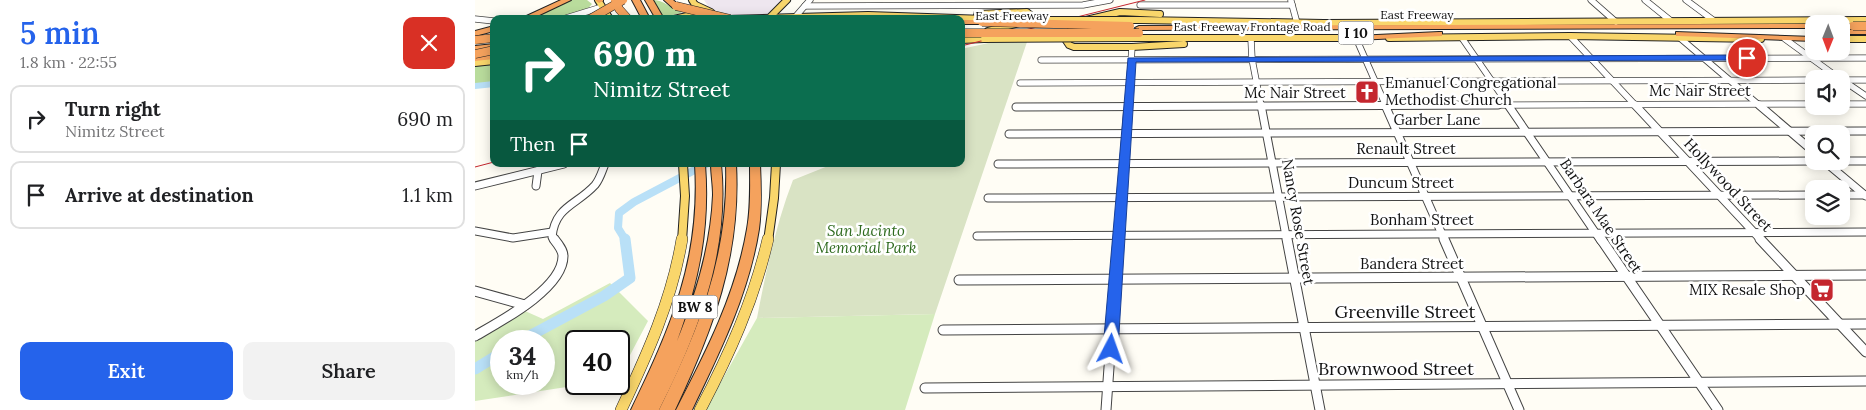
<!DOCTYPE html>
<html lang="en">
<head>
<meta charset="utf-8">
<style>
  body { margin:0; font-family:Lora,serif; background:#f2f2f2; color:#202124; height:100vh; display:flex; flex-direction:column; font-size:19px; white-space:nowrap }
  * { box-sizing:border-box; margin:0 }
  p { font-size:16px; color:#757577 }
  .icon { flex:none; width:28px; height:28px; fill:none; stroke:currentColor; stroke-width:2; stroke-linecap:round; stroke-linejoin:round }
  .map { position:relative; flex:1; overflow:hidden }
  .sheet { display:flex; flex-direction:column; background:#fff; width:475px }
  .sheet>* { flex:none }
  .hud { position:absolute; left:15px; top:15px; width:475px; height:152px; border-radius:10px; box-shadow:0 2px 12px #0003; background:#0b6e4f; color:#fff; overflow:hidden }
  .needle { width:32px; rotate:181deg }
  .buttons { position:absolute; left:1330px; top:15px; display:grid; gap:10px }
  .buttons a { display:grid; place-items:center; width:45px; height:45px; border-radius:10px; background:#fff; box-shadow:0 2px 12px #0003; font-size:25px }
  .speed { position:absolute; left:15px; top:330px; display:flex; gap:10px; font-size:25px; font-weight:700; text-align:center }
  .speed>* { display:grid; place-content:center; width:65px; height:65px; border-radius:50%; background:#fff; box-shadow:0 2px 12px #0003; line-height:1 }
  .speed small { font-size:12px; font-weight:400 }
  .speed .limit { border:2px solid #111; border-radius:8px; background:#fff; color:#111 }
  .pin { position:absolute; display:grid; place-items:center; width:42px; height:42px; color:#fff; margin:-21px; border:2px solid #fff; border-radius:50%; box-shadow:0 1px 5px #0007 }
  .me { position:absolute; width:55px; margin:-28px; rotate:4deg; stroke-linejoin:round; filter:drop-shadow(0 0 4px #0008) }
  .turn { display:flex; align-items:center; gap:18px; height:105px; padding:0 20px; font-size:22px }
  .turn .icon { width:65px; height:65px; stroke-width:2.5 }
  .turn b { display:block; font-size:35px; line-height:42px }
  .then { display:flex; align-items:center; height:48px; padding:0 20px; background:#0003; gap:10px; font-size:19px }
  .round { display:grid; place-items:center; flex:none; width:52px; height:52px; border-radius:10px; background:#f2f2f2 }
  .head { display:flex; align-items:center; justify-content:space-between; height:85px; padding:0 20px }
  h1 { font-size:30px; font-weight:600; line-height:38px; color:#2563eb }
  .cta { display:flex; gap:10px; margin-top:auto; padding:10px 20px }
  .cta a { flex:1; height:58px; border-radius:10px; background:#2563eb; color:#fff; font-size:20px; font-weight:600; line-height:58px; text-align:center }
  .cta a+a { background:#f2f2f2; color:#202124 }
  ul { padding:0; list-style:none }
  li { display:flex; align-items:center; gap:15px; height:68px; margin:0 10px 8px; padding:0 10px; border:2px solid #e0e0e0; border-radius:10px }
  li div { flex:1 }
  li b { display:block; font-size:19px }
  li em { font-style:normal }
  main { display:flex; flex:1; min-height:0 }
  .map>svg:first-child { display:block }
  .industrial { fill:#eee6ef }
  .green { fill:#d5ebbd; fill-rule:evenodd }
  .forest { fill:#b9dc9c }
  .cemetery { fill:#d9e3c4 }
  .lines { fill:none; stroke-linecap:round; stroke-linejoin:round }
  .river-far2 { stroke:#b9e0f7; stroke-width:6 }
  .river-far1 { stroke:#b9e0f7; stroke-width:8 }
  .river { stroke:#b9e0f7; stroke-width:11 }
  .minor-far2-casing { stroke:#444; stroke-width:7 }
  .minor-far1-casing { stroke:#444; stroke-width:9 }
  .minor-casing { stroke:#444; stroke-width:11 }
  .major-far2-casing { stroke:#222; stroke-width:8 }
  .major-far1-casing { stroke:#222; stroke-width:10 }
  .major-casing { stroke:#222; stroke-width:12 }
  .highway-casing { stroke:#222; stroke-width:2 }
  .minor-far2 { stroke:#fff; stroke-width:5.5 }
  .minor-far1 { stroke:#fff; stroke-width:7 }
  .minor { stroke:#fff; stroke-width:9 }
  .major-far2 { stroke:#f9d66b; stroke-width:6 }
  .major-far1 { stroke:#f9d66b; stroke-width:8 }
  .major { stroke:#f9d66b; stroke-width:11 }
  .highway { fill:#f5a25d; fill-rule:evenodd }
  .rail { stroke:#c4262e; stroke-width:1 }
  .major-bridge-casing { stroke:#222; stroke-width:8; stroke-linecap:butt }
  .highway-bridge-casing { stroke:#222; stroke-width:9; stroke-linecap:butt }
  .major-bridge { stroke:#f9d66b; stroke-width:6 }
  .highway-bridge { stroke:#f5a25d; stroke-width:8 }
  .route { fill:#2563eb; stroke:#184099 }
  .labels { text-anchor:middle; stroke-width:5; stroke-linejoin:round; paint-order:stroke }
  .far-street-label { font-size:12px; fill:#111; stroke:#fff }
  .shield { fill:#fff; stroke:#585858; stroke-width:1 }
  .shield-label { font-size:14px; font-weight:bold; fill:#111 }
  .poi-label { font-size:15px; fill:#111; stroke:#fff; text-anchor:start }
  .street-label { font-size:15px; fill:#111; stroke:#fff }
  .park-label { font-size:15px; font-style:italic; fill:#2f6b1f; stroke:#fff }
  .near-street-label { font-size:18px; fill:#111; stroke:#fff }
</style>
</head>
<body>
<main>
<section class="sheet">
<div class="head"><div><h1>5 min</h1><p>1.8 km · 22:55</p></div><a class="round" style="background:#d93025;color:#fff"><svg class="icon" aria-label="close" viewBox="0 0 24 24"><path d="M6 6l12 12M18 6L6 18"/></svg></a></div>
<ul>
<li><svg class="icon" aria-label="right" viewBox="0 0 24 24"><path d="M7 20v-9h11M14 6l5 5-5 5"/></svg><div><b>Turn right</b><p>Nimitz Street</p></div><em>690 m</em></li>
<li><svg class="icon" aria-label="arrive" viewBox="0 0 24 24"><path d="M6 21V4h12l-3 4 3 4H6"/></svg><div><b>Arrive at destination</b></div><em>1.1 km</em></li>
</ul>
<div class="cta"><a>Exit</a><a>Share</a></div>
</section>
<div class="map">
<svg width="1391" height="410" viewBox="0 0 1391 410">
  <rect width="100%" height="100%" fill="#fffdf5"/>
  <path class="industrial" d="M229,0H308L294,14L259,15L235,9Z"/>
  <g class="green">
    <path d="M135,283L173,321L144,376V341H101V384H111L0,401V330L41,307L68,319ZM26,341H69V384H26Z"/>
    <path d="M460,314L430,410H230L282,318Z"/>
  </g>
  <g class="forest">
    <path d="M96,0H112L117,4C105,20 70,19 53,19Z"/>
    <path d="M177,0C189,0 196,8 207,13L188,17Z"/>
    <path d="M19,64V83L0,85V66Z"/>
  </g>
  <path class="cemetery" d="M518,42H552L460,314L282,318C291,271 301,224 318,180L358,164H486V49Z"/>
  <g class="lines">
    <path class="river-far2" d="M0,86L19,84"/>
    <path class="river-far1" d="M151,241L143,228L144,213L159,202L231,164"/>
    <g class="river">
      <path d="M45,341L129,296L155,278L150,239"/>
      <path d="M0,369L26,353"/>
    </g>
    <g class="minor-far2-casing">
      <g id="minor-far2">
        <path d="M1116,0L1141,22"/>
        <path d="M1170,0L1196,21"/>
        <path d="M1211,0L1238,20"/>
        <path d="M816,1L822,23"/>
        <path d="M665,5H817"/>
        <path d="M330,6L608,5L635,0"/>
        <path d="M321,16L335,0"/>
        <path d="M0,19L19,21"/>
        <path d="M88,19L127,7"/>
        <path d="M1095,36L1161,106"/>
        <path d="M881,38L911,106"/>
        <path d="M987,38L1034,106"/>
        <path d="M1205,38L1285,106"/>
        <path d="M776,39L777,59L786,106"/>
        <path d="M1310,39L1365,79"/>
        <path d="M566,60L1391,58"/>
        <path d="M1366,79L1391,96"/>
        <path d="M1368,80H1391"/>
        <path d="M545,83L1339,80"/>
        <path d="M1366,104H1391"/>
        <path d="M653,106L657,47"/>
        <path d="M691,106L1339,104"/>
      </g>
    </g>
    <g class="minor-far1-casing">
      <g id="minor-far1">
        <path d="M786,105L812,241"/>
        <path d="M910,105L970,241"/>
        <path d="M1033,105L1126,241"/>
        <path d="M1160,105L1287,241"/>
        <path d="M1284,105L1339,152"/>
        <path d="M541,107L1023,105"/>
        <path d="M534,134L1391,131"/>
        <path d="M1349,161L1391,196"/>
        <path d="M1366,161H1391"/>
        <path d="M523,164L1339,161"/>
        <path d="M0,186L89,164"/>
        <path d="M61,186L63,171"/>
        <path d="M1366,195H1391"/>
        <path d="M513,198L1339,195"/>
        <path d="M0,231L38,238L77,232"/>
        <path d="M502,236L1391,232"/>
        <path d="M80,241L77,237C80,206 102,205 120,185C125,179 127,171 130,164"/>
        <path d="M643,241L653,105"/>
      </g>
    </g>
    <g class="minor-casing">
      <g id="minor">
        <path d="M812,239L845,410"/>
        <path d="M969,239L1044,410"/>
        <path d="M1126,239L1243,410"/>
        <path d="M1285,239L1391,352"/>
        <path d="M484,280L1391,275"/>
        <path d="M0,291L50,305"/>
        <path d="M468,330L1391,324"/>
        <path d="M0,336C24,322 88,289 88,256C88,250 83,244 79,239"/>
        <path d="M450,388L1391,381"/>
        <path d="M631,410L643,239"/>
      </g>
    </g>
    <g class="major-far2-casing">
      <g id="major-far2">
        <path d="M123,0L135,19"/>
        <path d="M217,0L229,19"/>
        <path d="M221,5L236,12"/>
        <path d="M502,14L552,12L557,16L553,21L513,31"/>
        <path d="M296,16L312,0"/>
        <path d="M199,19L221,14L222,9"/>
        <path d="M251,19L393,15L511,19"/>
        <path d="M611,20L645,12L685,14"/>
        <path d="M664,20L849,23L1391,20"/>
        <path d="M595,31L590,39L594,45L599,47H657L709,44"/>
        <path d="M663,38H888"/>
        <path d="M914,38L1095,36L1286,39"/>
        <path d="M1366,39H1391"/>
        <path d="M486,40L509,39"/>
        <path d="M0,63L19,61"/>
      </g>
    </g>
    <g class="major-far1-casing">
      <g id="major-far1">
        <path d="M207,241L210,196L208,164"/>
        <path d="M293,241L299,198L301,164"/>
      </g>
    </g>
    <g class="major-casing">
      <g id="major">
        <path d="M146,410C172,355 197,300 207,239"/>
        <path d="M225,410C254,355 279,300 293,239"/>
      </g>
    </g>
    <g class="highway-casing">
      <g id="highway">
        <path d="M86,0H96L56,19H45Z"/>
        <path d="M120,0H128V1L124,3Z"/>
        <path d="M157,0H165L175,19H167Z"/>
        <path d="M170,0H178L189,19H181Z"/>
        <path d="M189,0H198L205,6L198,8Z"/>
        <path d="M486,20H507L511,22L507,24H486Z"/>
        <path d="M1339,24V28L664,30L660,28L664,26Z"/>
        <path d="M19,26V31L0,36V31Z"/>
        <rect x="1366" y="30" width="25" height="4"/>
        <path d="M964,32H967V36L881,40L877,38L881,36Z"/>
        <path d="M1201,32L1339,37V41L1204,36H1201Z"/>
        <path d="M19,44V49L0,50V46Z"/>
        <path d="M19,53V59L0,61V55Z"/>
        <path d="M220,164H230C235,228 224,281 202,341C221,295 236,245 238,195C238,184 236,174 236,164H246C255,252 223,333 184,410H156C196,327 226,259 220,164Z"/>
        <path d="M251,164H261C266,256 238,329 200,410H184C224,329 254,256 251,164Z"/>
        <path d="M275,164H285C286,186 287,207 284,229C274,293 245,352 217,410H201C231,352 261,294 272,229C276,207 275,186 275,164Z"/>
      </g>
    </g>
    <use href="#minor-far2" class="minor-far2"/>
    <use href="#minor-far1" class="minor-far1"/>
    <use href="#minor" class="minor"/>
    <use href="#major-far2" class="major-far2"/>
    <use href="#major-far1" class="major-far1"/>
    <use href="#major" class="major"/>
    <use href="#highway" class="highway"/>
    <g class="rail">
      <path d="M486,46L670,0"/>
      <path d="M0,167L19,162"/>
    </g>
    <g class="major-bridge-casing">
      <g id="major-bridge">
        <path d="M575,20H664"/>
        <path d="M509,39L663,38"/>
      </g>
    </g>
    <g class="highway-bridge-casing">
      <g id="highway-bridge">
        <path d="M140,0L144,9L153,19"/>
        <path d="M201,6L255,19"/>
        <path d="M115,19L148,0"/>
        <path d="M507,22L655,26"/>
        <path d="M1378,26H1391"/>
        <path d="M486,33H664"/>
        <path d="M0,40L19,38"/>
        <path d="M0,54L19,50"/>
      </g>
    </g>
    <use href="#major-bridge" class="major-bridge"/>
    <use href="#highway-bridge" class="highway-bridge"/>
  </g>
  <path class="route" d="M1272,55L1275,56V60L661,62L643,349L640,352L636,354L631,352L628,349L653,58Z"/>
  <defs>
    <g id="church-square" transform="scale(1.25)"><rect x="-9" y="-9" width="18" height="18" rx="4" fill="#c4262e" stroke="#fff"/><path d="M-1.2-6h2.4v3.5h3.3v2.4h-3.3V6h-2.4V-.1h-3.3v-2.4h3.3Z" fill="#fff"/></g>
    <g id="supermarket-square" transform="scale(1.25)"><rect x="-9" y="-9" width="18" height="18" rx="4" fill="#c4262e" stroke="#fff"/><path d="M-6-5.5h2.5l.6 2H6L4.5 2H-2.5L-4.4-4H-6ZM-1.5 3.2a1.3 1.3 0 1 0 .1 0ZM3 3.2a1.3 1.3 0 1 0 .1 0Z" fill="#fff"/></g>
  </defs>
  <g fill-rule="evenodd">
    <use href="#church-square" x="892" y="92"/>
    <use href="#supermarket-square" x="1347" y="290"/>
  </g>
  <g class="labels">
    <g class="far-street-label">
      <text x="942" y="19">East Freeway</text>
      <text x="537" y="20">East Freeway</text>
      <text x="777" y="31">East Freeway Frontage Road</text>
    </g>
    <g class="shield">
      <rect x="863.5" y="21.5" width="35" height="23" rx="4"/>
      <rect x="197.5" y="295.5" width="45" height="23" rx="4"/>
    </g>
    <g class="shield-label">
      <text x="881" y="38">I 10</text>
      <text x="220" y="312">BW 8</text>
    </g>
    <g class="poi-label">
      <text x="910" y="88">Emanuel Congregational<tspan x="910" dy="17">Methodist Church</tspan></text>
      <text x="1330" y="295" text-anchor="end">MIX Resale Shop</text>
    </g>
    <g class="street-label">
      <text x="1225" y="96">Mc Nair Street</text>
      <text x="820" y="98">Mc Nair Street</text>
      <text x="962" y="125">Garber Lane</text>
      <text x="931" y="154">Renault Street</text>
      <text x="926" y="188">Duncum Street</text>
      <text transform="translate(1253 185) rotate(47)" y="5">Hollywood Street</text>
      <text transform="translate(1126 216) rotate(56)" y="5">Barbara Mae Street</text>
      <text x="947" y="225">Bonham Street</text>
      <text transform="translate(823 222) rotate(80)" y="5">Nancy Rose Street</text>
      <text x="937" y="269">Bandera Street</text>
    </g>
    <g class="park-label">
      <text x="391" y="236">San Jacinto<tspan x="391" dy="17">Memorial Park</tspan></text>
    </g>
    <g class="near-street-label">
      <text x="930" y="318">Greenville Street</text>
      <text x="921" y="375">Brownwood Street</text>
    </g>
  </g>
</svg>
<div class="buttons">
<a><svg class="needle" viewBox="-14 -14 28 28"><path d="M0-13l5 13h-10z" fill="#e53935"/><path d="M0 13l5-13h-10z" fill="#757577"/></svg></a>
<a><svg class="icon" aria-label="sound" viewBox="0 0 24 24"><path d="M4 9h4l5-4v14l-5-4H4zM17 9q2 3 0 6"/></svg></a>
<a><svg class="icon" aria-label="search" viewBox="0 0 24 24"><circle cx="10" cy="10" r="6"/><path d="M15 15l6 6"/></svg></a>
<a><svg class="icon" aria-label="layers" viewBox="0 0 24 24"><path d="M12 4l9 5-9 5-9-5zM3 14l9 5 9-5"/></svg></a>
</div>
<div class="speed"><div>34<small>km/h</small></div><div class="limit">40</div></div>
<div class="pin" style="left:1272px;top:58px;background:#d93025"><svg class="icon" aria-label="arrive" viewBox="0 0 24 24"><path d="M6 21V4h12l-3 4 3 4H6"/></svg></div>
<svg class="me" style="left:636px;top:349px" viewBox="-20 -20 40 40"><path d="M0-17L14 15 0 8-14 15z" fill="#2563eb" stroke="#fff" stroke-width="4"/></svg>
<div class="hud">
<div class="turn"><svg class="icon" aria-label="right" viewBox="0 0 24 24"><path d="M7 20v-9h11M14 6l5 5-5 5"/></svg><div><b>690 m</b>Nimitz Street</div></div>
<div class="then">Then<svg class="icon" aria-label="arrive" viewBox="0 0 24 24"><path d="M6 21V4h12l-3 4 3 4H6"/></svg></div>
</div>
</div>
</main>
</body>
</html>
